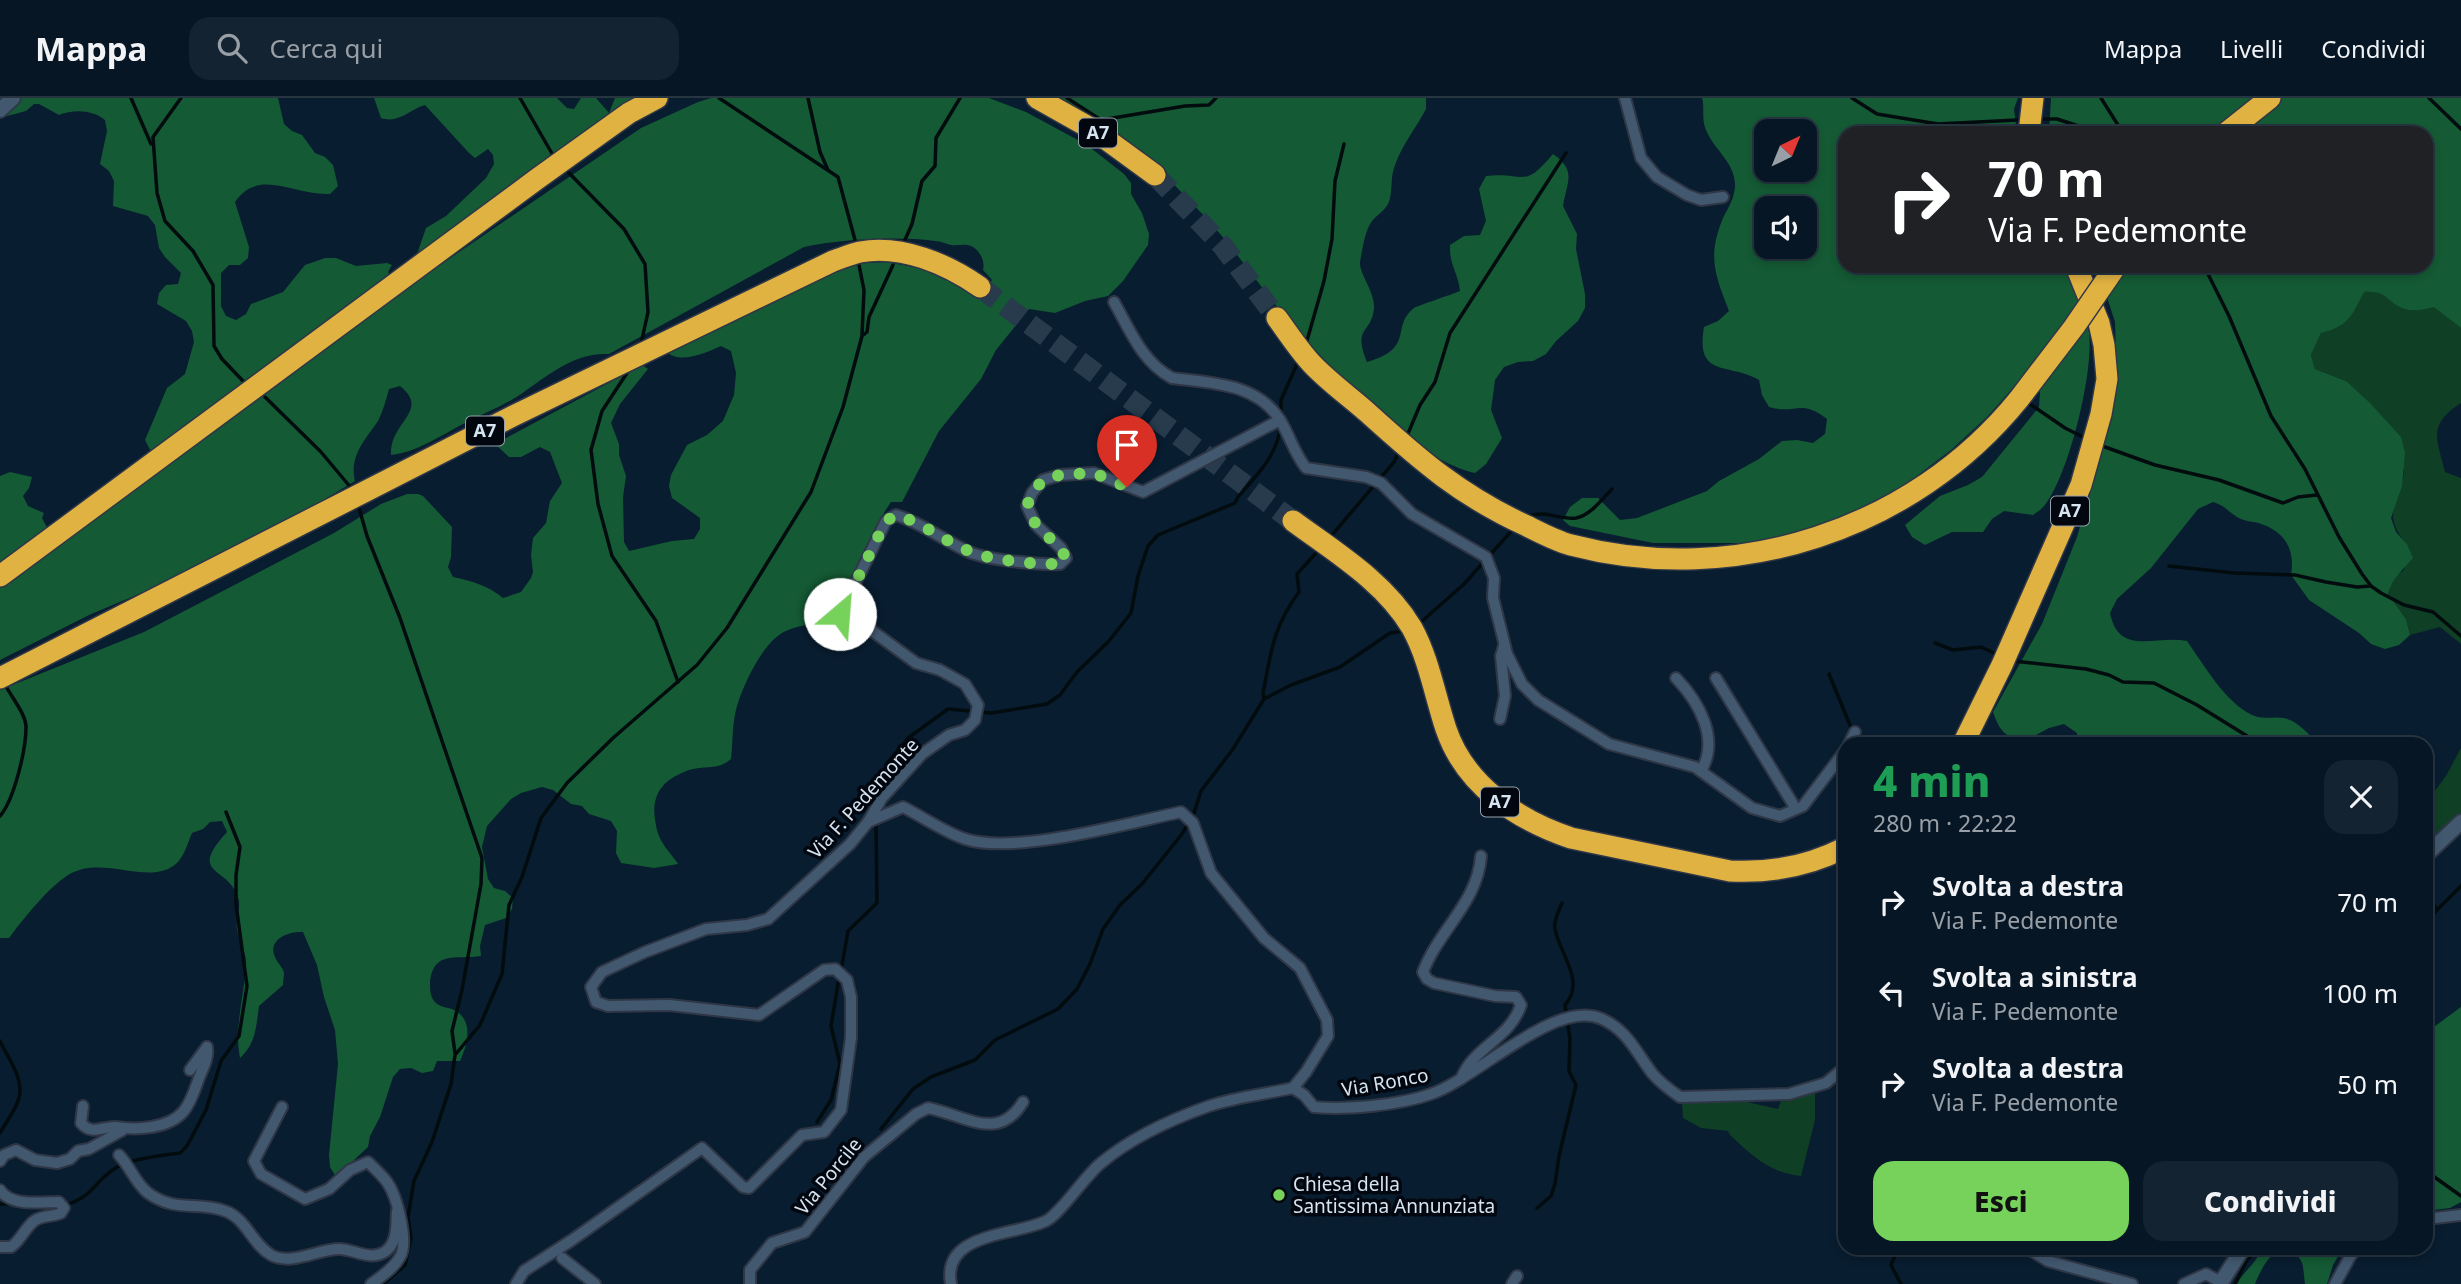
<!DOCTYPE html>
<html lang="it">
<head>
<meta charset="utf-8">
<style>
  body { margin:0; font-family:"Noto Sans",sans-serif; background:#142331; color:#f1f3f6; height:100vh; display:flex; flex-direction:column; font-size:26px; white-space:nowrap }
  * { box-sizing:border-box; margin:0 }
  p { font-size:23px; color:#989fa6 }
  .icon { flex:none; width:38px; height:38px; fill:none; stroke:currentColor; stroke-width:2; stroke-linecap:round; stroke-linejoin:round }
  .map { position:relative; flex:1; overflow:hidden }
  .sheet { position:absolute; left:1838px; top:639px; width:595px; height:518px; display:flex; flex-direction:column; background:#061624; border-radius:21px; box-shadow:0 4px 10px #0003,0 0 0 2px #273541 }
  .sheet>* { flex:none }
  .banner { position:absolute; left:1838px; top:28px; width:595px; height:147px; border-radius:21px; box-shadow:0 4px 10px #0003,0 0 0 2px #273541; background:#202124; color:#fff; overflow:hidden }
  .needle { width:46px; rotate:43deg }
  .fabs { position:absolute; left:1754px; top:21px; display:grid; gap:14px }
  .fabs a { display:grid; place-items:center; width:63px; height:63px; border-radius:14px; background:#061624; box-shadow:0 4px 10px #0003,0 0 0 2px #273541; font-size:35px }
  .pin { position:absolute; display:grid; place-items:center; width:60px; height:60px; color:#fff; margin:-72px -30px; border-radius:50% 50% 50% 0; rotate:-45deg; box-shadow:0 0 7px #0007 }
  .pin .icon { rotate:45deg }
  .me { position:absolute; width:77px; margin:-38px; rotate:27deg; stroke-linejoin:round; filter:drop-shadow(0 0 5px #0008) }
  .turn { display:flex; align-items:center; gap:24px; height:147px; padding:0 35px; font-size:32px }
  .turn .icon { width:91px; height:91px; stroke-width:2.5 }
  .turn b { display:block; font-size:49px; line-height:60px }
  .round { display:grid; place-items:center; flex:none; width:74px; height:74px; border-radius:21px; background:#142331 }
  .overview { display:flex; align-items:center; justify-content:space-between; height:119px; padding:0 35px }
  h1 { font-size:42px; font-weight:800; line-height:52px; color:#1e9e55 }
  .action { display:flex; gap:14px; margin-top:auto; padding:14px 35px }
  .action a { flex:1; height:80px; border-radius:21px; background:#76d25a; color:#111; font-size:28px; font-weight:800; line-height:80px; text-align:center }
  .action a+a { background:#142331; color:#f1f3f6 }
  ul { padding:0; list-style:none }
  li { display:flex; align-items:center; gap:21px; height:91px; padding:0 35px }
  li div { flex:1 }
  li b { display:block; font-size:26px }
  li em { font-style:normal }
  header { display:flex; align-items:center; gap:42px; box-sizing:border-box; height:98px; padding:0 35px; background:#061624; border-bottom:2px solid #273541 }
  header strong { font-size:33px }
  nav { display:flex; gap:38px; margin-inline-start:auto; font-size:24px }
  .search { width:490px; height:63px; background:#142331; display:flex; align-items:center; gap:18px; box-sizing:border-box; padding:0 24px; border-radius:21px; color:#989fa6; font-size:26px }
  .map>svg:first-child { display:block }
  .green { fill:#0f3f24 }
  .forest { fill:#145a34; fill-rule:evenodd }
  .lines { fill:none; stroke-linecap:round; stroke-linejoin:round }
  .stream { stroke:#020c0e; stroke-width:3.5 }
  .motorway-tunnel { stroke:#273b4d; stroke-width:21; stroke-dasharray:21 10; stroke-linecap:butt }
  .minor-casing { stroke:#2f3747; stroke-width:14 }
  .tertiary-casing { stroke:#2f3747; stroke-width:18 }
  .motorway-casing { stroke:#2f3747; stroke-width:24 }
  .minor { stroke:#42586f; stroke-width:10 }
  .tertiary { stroke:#42586f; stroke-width:14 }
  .motorway { stroke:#e0b241; stroke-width:21 }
  .motorway-bridge-casing { stroke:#2f3747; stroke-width:24; stroke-linecap:butt }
  .motorway-bridge { stroke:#e0b241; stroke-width:21 }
  .route { stroke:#76d25a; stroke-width:12; stroke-dasharray:0 21.6 }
  .poi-dot { fill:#76d25a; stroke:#02070f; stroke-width:2.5 }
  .labels { text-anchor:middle; stroke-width:7; stroke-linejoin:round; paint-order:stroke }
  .shield { fill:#02070f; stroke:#96a1ac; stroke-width:2 }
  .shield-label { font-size:18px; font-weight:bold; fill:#d6e3f0 }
  .street-label { font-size:19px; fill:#d6e3f0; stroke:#02070f }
  .poi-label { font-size:19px; fill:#d6e3f0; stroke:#02070f; text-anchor:start }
</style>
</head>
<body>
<header>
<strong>Mappa</strong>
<div class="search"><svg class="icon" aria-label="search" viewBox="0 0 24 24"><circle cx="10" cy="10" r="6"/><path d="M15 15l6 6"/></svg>Cerca qui</div>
<nav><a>Mappa</a><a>Livelli</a><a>Condividi</a></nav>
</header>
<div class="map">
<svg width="2461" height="1186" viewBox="0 0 2461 1186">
  <rect width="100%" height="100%" fill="#081d30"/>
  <g class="green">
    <path d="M2379,193C2400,208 2407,215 2434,208L2461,230V305C2427,327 2437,341 2445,374L2461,380V546L2440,529L2410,537L2406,521L2388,497L2392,481L2404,472L2407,446C2380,415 2400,407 2404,373L2346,283L2315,271L2311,257L2321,235C2349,229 2351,218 2363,194Z"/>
    <path d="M2461,650V715L2436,739L2426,734L2428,702L2446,678Z"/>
    <path d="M1815,995V1022L1801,1078C1771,1076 1750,1056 1730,1037L1728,1033L1701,1030L1683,1020L1682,1005L1729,1000L1778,1011L1782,1000Z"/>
  </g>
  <g class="forest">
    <path d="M19,0H278L284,26L292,33L302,37L315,55L325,59L333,67L338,88L330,96C294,98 259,69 235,104L249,149L248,160L240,167H229L221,175V208L226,218L236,222L246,216L251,206L283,194L305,167L325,160H336L356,168L387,165L392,167L388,174L399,195L641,30L698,4L711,0H989L1026,14L1087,47L1124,76L1131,85V96L1142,115L1149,136L1148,147L1123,183L1108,198L1085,203L1055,215L1029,211L996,252L981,281L939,333L902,404H891L885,413C868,448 853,488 826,516C814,529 797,526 782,535C762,547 744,585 737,608C732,625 733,644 731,661C717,673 705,667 689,672C664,681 651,695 655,722C656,727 657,734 659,738C663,748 672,757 678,766L654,770L621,765L616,755L617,733L611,723L589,716L582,708L571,706L553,692L542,689L521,695L511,701L487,728L482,749L488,781L494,790L505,793L513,800L512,811L506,820L485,827L480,848L481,858C458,862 433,851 430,885C430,891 430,900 436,905C441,910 450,909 456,913C474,924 467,948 460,963H437L433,973L422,975L411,970L400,971L393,979L380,1019L370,1038L368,1049L336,1079L330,1069L329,1057L338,966L335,932L324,899L317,867L303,834C289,833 267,841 275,859C277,865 283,869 284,875C284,877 283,885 283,887L259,908C256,929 256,945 240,960C234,929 244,899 246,868C247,855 239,844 237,831C235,820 242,810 238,799C227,767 187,778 227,734L222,723L210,724L203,731L192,735C188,744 185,756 178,764C151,791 104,755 68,777C48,790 24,820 9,840H0V592L144,534L334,435L381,406L407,396H418L423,398L452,429L451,459L448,469L453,479C472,483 487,487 503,500L521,494L531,480L533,474L531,457L533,440L546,425L550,403L562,385L550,354L540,349L521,359H509L495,346L642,267L648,271L620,306L611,325L619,346V357L626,378L623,399L624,444L629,453L672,443L694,441L700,431V420L672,400L669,388L671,377L687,347L707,337L723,323L734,297L736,275L731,253L721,248C705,255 680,267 665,253L849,166L885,164L921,170L960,186L979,200L992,182L983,172C985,164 981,154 973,149C966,145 958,148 951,147C946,146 941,143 935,143C895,138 843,141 804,149L609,256C573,254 546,279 518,298C501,309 482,316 465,325C441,337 418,354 391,357C389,324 431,313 400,288L389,291C386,302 383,313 378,323C365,342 349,358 355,383L277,430L172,482L89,517L0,562V378L10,374L32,379L29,390L23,398L28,408L44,415L42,420L51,437L158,367L145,342L167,290L185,276L194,244L192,233L186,223L157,206L159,195L166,187L178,186L181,175L165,159L159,150L155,127L148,118L113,108L114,83L109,73L100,66L107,33L105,22C93,12 74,11 59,17L39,6H34L26,13L7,18L3,16Z"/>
    <path d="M374,0H557L567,10L574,11L581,0H596L609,15L615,0H648L416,159L426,130L446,118L486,80L494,66L493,57L488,51L475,60L469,55L425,7C410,11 399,26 381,20Z"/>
    <path d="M1059,0H1426V11C1416,30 1402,47 1395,67C1390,79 1393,92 1389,104C1385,113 1378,116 1372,123C1365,132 1362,153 1360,164C1359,176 1375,194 1374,210C1372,236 1352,228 1367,264C1416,250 1390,229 1414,210C1419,207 1451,197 1460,193C1458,174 1449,167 1450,147L1464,138L1480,137L1486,123L1479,91L1486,78C1525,73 1522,93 1553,56C1577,73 1567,83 1563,108L1577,136L1576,151L1585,196V210L1578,223L1556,243L1546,256L1533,263L1518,264L1504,269L1495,282L1491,312L1502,340L1486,366L1475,375C1437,366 1410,341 1381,316C1347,285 1313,252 1284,217C1262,191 1243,163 1221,137C1174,82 1122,35 1059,0Z"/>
    <path d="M1702,0H2018L2014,11L2017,35H1844V168H2068C2077,189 2086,212 2089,235C2094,274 2069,376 2045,407C2042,411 2037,414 2033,417L2004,413L1992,421L1983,434H1952L1925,447L1912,439L1905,427L1940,398L1968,387L1982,379L2039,309L2040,294L2027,289L2012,291L1986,320L1951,352L1889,399L1831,427L1769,445H1653L1570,428L1563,422L1570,409L1582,400H1598L1620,422L1637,420L1707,393L1719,383L1759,361L1782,343L1797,342L1813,345L1825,336L1827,321C1800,300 1796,317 1769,309L1762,297L1759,282C1729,264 1695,281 1704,229L1718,223L1729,213C1715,176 1707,159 1723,120C1728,110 1734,101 1735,89C1736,65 1714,52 1706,32C1701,21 1705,10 1702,0ZM1766,33H1804V72H1766ZM1766,110H1804V149H1766Z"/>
    <path d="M2051,0H2461V230L2434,209C2425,211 2415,214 2405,211C2386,205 2389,192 2364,194C2352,217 2349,229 2321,235L2311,257L2315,271L2346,283L2370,305L2401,339L2405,355L2402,388L2391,420L2396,434L2407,446L2413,460C2402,473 2392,480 2388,496L2406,521L2410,537L2399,547L2385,551L2371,546L2359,535L2309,502L2291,477C2295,454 2287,436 2264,427C2256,423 2244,424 2237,419C2226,412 2227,409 2213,404L2198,411L2151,470L2117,501L2110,515C2119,559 2155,537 2187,543C2204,567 2225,604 2252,617C2262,622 2274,618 2284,620C2297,622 2309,637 2319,646H2077V635L2064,626L2049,630L2023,644C2005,639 1999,632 1993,614L2042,526L2077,439L2102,352L2117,286L2115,224L2097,168H2426V35H2049Z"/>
    <path d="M2461,909V1104L2450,1110L2426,1113V940L2427,934Z"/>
    <path d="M2261,1150H2343L2333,1167L2327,1186H2305C2302,1164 2306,1161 2284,1150C2270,1153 2260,1173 2255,1186H2237C2244,1172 2258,1165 2261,1150Z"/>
  </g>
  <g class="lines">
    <g class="stream">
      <path d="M131,0L151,46"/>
      <path d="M181,0L153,39L157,95L165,123L193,153L213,187L214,248L222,261L244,284"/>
      <path d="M520,0L554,59"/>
      <path d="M719,0L838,79L855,142"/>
      <path d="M808,0L820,54L828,72"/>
      <path d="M1067,0L1101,22L1185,8L1209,7L1216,0"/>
      <path d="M1852,0L1877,16L1938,26L2017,22"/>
      <path d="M2101,0L2123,35"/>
      <path d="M2429,0L2461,31"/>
      <path d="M2042,21H2057L2100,35"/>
      <path d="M568,74L624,131L645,166L648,214L641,246"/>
      <path d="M904,144L912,126L922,83L935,68L936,40L960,0"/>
      <path d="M859,167L864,192L862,237"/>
      <path d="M2204,168L2229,218L2271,318L2305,371L2339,439L2362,476L2371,488L2381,495L2404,507L2433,514L2461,538"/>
      <path d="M1306,246L1324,183L1332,141L1335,83L1344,46"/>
      <path d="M627,275L602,313L591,352L598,406L612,458L656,523L678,584"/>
      <path d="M265,299L321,354L352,391"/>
      <path d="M2027,304L2065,330L2085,340"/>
      <path d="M1281,317V302L1297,266"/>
      <path d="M1407,338L1420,307L1435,284L1450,235L1566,55"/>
      <path d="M2105,349L2155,367L2219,382L2283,405L2298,399L2317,397"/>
      <path d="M359,410L367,438L400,520L482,760L481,786L462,892L452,933L455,955"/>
      <path d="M1525,419C1546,411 1558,422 1576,420C1590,418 1603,400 1612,391"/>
      <path d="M1332,437L1394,364L1400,351"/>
      <path d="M2169,468L2234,475L2295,477L2326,484L2357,489L2371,488"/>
      <path d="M1420,525L1464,486L1515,429"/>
      <path d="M1935,545L1953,552L1981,549L1994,555"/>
      <path d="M2013,563L2086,571L2109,577L2123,584L2154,585L2197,607L2260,646"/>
      <path d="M1829,576L1852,632"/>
      <path d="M1264,601L1263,595C1271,554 1273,529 1299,494L1297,476L1316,455"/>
      <path d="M882,694L888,664L908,640L948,611L991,615L1047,606L1060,597L1077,574L1109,543L1131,515L1138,478L1148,448L1158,437L1235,405L1238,399C1255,379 1279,356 1280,328"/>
      <path d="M0,718C14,702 26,652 26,629C26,617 13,601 7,590"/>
      <path d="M2426,797L2437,811"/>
      <path d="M2426,823L2461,788"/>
      <path d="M841,873L848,833L877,805L876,725"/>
      <path d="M0,943C8,961 24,979 19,1000C16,1012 6,1024 0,1035"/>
      <path d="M817,1024L831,1002L840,966L831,928L839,880"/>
      <path d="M881,1031L913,991L931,979L975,962L995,942L1058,911L1077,891L1090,866L1103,831L1120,807L1142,786L1182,736L1194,715L1201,693L1233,651L1264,601L1291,587L1340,569L1390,535L1403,533"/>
      <path d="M2426,1073L2461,1098"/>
      <path d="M0,1106H12"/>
      <path d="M65,1107C93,1099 93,1085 114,1071C132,1060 159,1058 180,1055L187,1048L206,1012L221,963L239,938L247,888L236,806V777L240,749L226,714"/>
      <path d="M1537,1110L1551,1098L1555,1086L1559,1058L1576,987L1569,973L1570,941L1565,907C1586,883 1560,857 1555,831C1553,823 1559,812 1562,805"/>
      <path d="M1898,1150L1891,1167L1901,1186"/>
      <path d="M383,1186L405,1167L411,1140L408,1119L414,1083L432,1044L451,986L455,957L480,927L502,876L509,807L522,779L541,720L567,685L613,640L697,567L727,530L811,394L843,309L862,238L867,234L869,219L893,167"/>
      <path d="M2235,1186L2247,1162L2259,1150"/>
    </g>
    <g class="motorway-tunnel">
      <path d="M1155,77L1222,147L1277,220"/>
      <path d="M980,189L1293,423"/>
    </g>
    <g class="minor-casing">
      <g id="minor">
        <path d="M1625,0L1641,60L1657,79L1687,97L1701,102L1723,99"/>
        <path d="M1114,204C1130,232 1142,264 1172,280C1211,285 1257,285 1280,322C1290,338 1294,355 1306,370L1366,379L1381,385L1412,416L1486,459L1494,480L1493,500L1507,556L1522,586L1538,602L1609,646L1695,669L1752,710L1780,718L1803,708L1844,654"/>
        <path d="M1676,580C1699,604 1720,641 1701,673"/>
        <path d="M1716,580L1796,711"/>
        <path d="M1500,621L1505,598L1501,558L1504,548"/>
        <path d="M1849,646L1855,634"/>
        <path d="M868,724L903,709C923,719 944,734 965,741C1015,757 1128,725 1181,714L1193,725L1211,775L1264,840L1300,870L1327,922L1328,938L1306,974L1293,990"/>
        <path d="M190,972L207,949"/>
        <path d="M1461,981C1474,948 1509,942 1521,907L1516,899L1495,898L1434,885L1427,881L1423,874C1438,833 1478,804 1481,758"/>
        <path d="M83,1008L81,1025C92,1038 103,1028 116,1029C136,1032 168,1031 183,1014C191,1005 195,991 199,980C203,970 209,959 207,949"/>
        <path d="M282,1009L254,1063L261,1076L305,1101L329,1091L350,1072L368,1064C374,1070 382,1077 387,1084C397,1098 409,1144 400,1159C394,1170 381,1179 371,1186"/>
        <path d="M119,1057C130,1068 135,1085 148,1095C176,1115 197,1103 225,1113C246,1120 252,1146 271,1157C291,1168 318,1151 339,1151C354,1151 371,1164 386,1153C398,1143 396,1127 397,1113"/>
        <path d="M0,1063L4,1057L16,1052L35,1062L57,1065L70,1061L78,1053L89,1051L123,1032"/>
        <path d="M0,1092C11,1109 41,1104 59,1104L64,1110L61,1115C53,1119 41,1117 34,1123C25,1130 21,1142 11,1149H0"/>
        <path d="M2426,1121L2461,1117"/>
        <path d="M2027,1150L2048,1163L2132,1186"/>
        <path d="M562,1160L595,1186"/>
        <path d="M516,1186L524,1173L572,1142L702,1050L743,1089L749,1090L802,1037L824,1034L841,1012L851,940V899L847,882L835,871L824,872L759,917L669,907L608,908L596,904L591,889L602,874L645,854L706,831L747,827L768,821L850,746L868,724L882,700L922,656L949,637L965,632L975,622L978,607L965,586L940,572L916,565L871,532L845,524L840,516L886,423L896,417C922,425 943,442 969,454C988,462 1039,467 1060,466L1066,460L1061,450L1036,427L1027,408L1032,395L1043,382L1060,377L1094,375L1143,394L1280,322"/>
        <path d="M750,1186V1172L772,1145L805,1134L864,1059L916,1016L928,1010C965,1017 998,1045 1023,1004"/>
        <path d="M951,1186C941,1134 1015,1138 1046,1123C1060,1116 1085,1078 1101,1065C1131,1040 1172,1021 1209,1008C1236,999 1265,996 1293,990L1304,997L1314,1009C1347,1012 1400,1007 1431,996C1476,981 1555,900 1602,921C1627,932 1636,954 1652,975C1660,985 1670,992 1680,999L1789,996L1826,985L1844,970"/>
        <path d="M1512,1186L1517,1178"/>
        <path d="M2184,1186L2206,1176L2221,1184"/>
        <path d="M2335,1186L2351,1157L2358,1150"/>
      </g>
    </g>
    <g class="tertiary-casing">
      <g id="tertiary">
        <path d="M0,12L13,0"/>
        <path d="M2426,757L2461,724"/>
        <path d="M2220,1186L2243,1150"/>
      </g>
    </g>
    <g class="motorway-casing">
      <g id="motorway">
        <path d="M1037,0L1092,31L1155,77"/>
        <path d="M2029,35L2033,0"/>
        <path d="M2226,35L2270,0"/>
        <path d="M1277,220C1288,235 1299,252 1312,266C1329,284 1350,299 1368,315C1421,363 1461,398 1527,428C1541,435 1556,443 1571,447C1735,490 1913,432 2019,301"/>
        <path d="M1293,423C1335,454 1385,484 1412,530C1429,561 1435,598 1446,631C1465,687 1517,722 1571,740L1730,773C1769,775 1809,768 1844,750"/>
        <path d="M0,478L537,81L629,15L657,0"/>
        <path d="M0,580L513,318L833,163C842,160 851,156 860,154C901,146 947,166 980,189"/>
        <path d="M1963,646L2002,567L2081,387L2101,316L2107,281L2104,247L2099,225L2076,168"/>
      </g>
    </g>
    <use href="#minor" class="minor"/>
    <use href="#tertiary" class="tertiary"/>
    <use href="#motorway" class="motorway"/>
    <g class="motorway-bridge-casing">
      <path id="motorway-bridge" d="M2019,301L2074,229L2116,168"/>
    </g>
    <use href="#motorway-bridge" class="motorway-bridge"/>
  </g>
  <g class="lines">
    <path class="route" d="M840,516L886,423L896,417C923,425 943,442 969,453C988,462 1039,467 1060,466L1066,460L1060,450L1036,427L1027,408L1032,395L1043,382L1060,377L1094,375L1127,389"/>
  </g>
  <circle class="poi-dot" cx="1279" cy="1097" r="7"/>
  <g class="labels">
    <g class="shield">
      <rect x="1079" y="20.5" width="38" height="29" rx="5"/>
      <rect x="466" y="318.5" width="38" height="29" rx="5"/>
      <rect x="2051" y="398.5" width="38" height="29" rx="5"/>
      <rect x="1481" y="689.5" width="38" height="29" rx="5"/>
    </g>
    <g class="shield-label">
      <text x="1098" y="41">A7</text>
      <text x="485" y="339">A7</text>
      <text x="2070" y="419">A7</text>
      <text x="1500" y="710">A7</text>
    </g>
    <g class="street-label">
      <text transform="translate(863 700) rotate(-48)" y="7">Via F. Pedemonte</text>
      <text transform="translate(1385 984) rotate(-10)" y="7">Via Ronco</text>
      <text transform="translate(828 1078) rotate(-51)" y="7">Via Porcile</text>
    </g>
    <g class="poi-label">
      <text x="1293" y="1093">Chiesa della<tspan x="1293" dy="22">Santissima Annunziata</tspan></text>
    </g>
  </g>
</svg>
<div class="fabs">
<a><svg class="needle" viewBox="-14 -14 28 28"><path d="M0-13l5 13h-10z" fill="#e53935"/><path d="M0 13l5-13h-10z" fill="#989fa6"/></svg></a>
<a><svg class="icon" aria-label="sound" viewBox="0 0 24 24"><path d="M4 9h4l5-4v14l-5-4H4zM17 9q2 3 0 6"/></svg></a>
</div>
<div class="pin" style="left:1127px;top:389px;background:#d93025"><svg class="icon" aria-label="arrive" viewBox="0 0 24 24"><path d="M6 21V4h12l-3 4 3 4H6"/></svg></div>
<svg class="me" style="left:840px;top:516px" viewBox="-20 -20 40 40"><circle r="19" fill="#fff"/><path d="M0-13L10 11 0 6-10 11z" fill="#76d25a"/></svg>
<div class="banner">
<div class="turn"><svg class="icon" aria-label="right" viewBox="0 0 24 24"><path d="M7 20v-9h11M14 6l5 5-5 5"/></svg><div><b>70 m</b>Via F. Pedemonte</div></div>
</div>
<section class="sheet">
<div class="overview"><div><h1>4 min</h1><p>280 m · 22:22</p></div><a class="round"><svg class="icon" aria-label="close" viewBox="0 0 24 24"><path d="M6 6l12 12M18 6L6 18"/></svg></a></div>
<ul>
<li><svg class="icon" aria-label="right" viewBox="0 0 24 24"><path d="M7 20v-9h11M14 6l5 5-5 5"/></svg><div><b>Svolta a destra</b><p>Via F. Pedemonte</p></div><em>70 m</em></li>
<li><svg class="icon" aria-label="left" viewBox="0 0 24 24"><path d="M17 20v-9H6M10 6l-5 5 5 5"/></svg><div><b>Svolta a sinistra</b><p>Via F. Pedemonte</p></div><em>100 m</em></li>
<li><svg class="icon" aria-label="right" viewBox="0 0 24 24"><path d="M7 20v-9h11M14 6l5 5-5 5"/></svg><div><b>Svolta a destra</b><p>Via F. Pedemonte</p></div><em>50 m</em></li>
</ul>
<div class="action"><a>Esci</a><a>Condividi</a></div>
</section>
</div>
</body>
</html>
